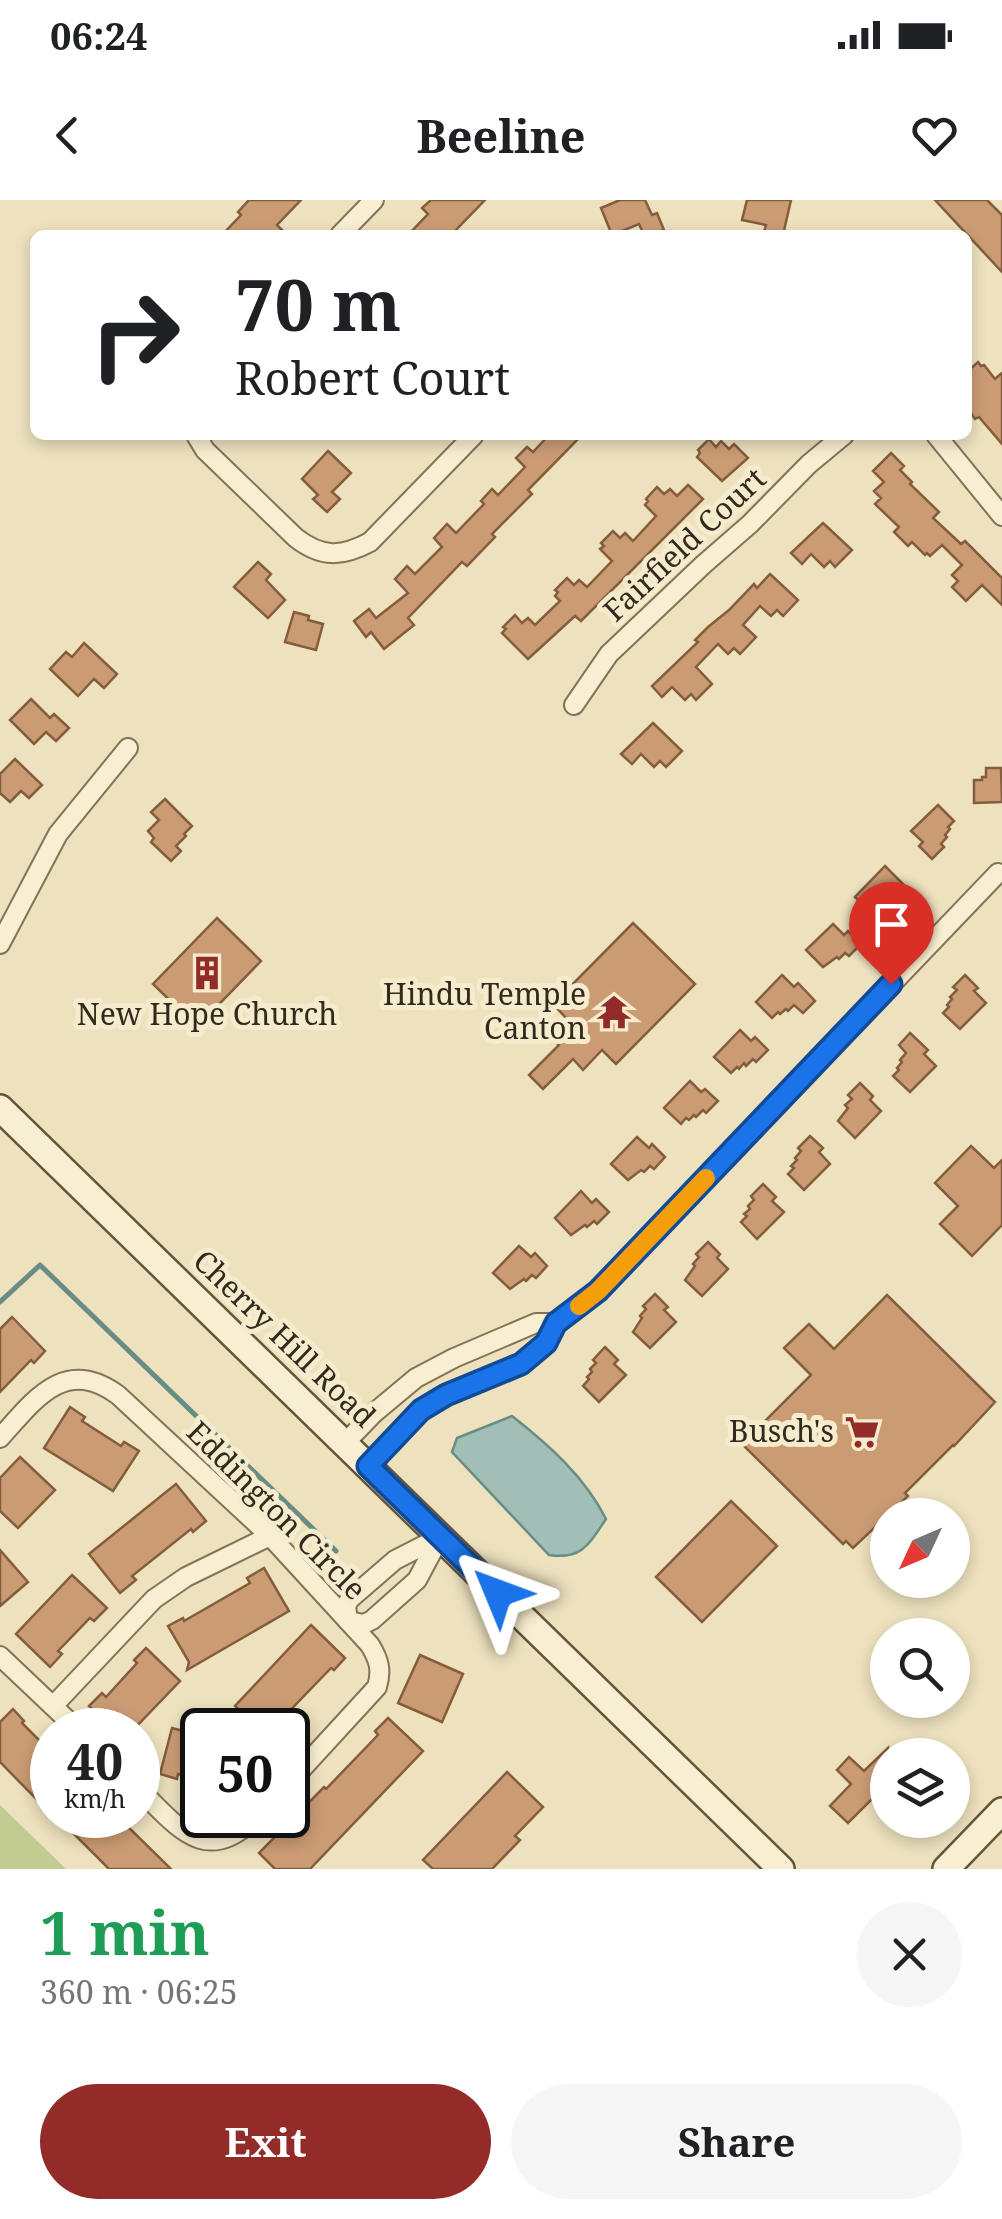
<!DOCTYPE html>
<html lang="en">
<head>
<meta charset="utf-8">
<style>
  body { margin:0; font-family:"Noto Serif",serif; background:#f6f6f6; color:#202124; height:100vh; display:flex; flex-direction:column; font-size:38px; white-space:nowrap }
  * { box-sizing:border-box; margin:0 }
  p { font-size:32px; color:#757577 }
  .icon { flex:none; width:55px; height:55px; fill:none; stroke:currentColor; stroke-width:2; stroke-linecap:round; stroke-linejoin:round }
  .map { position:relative; height:1669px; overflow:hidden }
  .panel { display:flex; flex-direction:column; background:#fff; flex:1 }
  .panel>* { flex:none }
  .banner { position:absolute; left:30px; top:30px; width:942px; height:210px; border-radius:15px; box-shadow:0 5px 15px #0003; background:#fff; color:#202124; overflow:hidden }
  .needle { width:65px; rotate:226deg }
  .controls { position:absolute; left:870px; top:1298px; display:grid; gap:20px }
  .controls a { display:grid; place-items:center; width:100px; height:100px; border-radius:50%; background:#fff; box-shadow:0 5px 15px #0003; font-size:50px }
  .speed { position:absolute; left:30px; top:1508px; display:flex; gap:20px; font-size:50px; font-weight:700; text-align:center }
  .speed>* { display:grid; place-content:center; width:130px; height:130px; border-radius:50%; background:#fff; box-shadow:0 5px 15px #0003; line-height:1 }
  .speed small { font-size:25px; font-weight:400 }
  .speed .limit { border:5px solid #111; border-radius:15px; background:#fff; color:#111 }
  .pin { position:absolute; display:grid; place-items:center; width:85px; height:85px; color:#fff; margin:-102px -42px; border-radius:50% 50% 50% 0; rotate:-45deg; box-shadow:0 0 10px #0007 }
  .pin .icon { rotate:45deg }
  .me { position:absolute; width:110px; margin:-55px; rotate:314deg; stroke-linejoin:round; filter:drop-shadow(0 0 8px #0008) }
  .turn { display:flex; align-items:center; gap:35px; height:210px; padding:0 40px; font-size:45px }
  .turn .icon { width:130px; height:130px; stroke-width:2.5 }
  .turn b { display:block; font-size:70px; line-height:85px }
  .round { display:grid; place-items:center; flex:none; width:105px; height:105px; border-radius:52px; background:#f6f6f6 }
  .head { display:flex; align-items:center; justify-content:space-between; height:170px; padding:0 40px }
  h1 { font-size:60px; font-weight:700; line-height:75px; color:#1e9e55 }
  .primary-button { display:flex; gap:20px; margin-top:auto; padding:20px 40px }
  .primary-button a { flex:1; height:115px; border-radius:60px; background:#932c28; color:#fff; font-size:40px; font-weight:700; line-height:115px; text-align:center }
  .primary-button a+a { background:#f6f6f6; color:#202124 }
  .status { display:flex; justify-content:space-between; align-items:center; height:70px; padding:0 50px; background:#fff; direction:ltr }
  .status svg { height:28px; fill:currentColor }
  header { display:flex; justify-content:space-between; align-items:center; height:130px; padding:0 40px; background:#fff; font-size:45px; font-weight:700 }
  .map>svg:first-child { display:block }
  .green { fill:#c1cb92 }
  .water { fill:#a1bfb7; stroke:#698c85; stroke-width:2.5 }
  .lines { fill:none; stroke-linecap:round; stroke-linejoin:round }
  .stream { stroke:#698c85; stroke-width:5 }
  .building { fill:#cb9c74; stroke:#845d3d; stroke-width:2.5 }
  .street-casing { stroke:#857257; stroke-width:22 }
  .secondary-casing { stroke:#66533a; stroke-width:30 }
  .street { stroke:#f8eed1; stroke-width:18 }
  .secondary { stroke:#f8eed1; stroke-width:25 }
  .route-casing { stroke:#114b97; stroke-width:25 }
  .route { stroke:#1a73e8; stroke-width:18 }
  .slow { stroke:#f59e0b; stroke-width:18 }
  .labels { text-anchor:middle; stroke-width:10; stroke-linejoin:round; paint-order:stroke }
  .street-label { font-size:30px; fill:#34291c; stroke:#f5ebcd }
  .poi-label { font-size:30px; fill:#34291c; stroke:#f5ebcd; text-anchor:end }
</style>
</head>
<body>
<div class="status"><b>06:24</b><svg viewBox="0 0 49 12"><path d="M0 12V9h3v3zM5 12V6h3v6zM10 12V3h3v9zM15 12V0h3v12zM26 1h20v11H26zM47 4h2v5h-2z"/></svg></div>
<header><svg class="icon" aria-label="back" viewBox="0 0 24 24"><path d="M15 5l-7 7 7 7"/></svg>Beeline<svg class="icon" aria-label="heart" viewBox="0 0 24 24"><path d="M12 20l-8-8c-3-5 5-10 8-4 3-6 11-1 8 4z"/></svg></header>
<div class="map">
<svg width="1002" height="1669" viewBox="0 0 1002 1669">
  <rect width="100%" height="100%" fill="#ede1be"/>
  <path class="green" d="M0,1605L66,1669H0Z"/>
  <path class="water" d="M512,1216C549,1245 585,1277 606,1319C589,1344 582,1360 549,1355L452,1252L457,1238Z"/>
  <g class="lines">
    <path class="stream" d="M0,1102L40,1065L336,1351"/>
  </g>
  <g class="building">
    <path d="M249,0H301L277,25L287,35H222L241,15L238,12Z"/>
    <path d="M431,0H485L451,35H408L428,14L422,8Z"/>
    <path d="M620,0H645L652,15L657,13L664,30L651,35H644L639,24L612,35L601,8Z"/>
    <path d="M747,0H791L783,35L764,32L766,25L742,20Z"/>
    <path d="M935,0H987L1002,15V72Z"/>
    <path d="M978,162L981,166L984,165L995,179L1002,173V244L979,217L975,219L968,209V171Z"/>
    <path d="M549,235H582L528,290L532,294L492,334L495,337L467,366L462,362L408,418L414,425L384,449L371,432L366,437L354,421L369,409L376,418L408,393L395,379L407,366L415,374L442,347L434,338L447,324L456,333L484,304L481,301L492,289L498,295L525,267L516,258L527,247L533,252Z"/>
    <path d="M709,239L716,247L721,241L729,249L734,244L748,258L722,281L697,257L700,253L698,250Z"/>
    <path d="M328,251L351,273L332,292L340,299L327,312L313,299L318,295L302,279Z"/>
    <path d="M891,253L904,266L900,270L912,282L910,284L939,312L933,318L961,344L965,341L1002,378V405L982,385L966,401L952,387L958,381L952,375L962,365L942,345L930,356L927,353L925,355L912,342L908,346L894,332L899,327L875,304L881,298L874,291L884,282L873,271Z"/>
    <path d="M688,285L703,299L581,421L575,416L528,459L502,433L506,429L503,427L515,415L522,423L528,418L535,425L560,401L555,396L558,392L555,390L567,378L574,385L579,380L587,387L612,361L600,349L604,346L601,343L613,331L620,338L625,333L633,341L656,316L645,305L648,301L646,299L657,287L664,294L670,289L677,296Z"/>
    <path d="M823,323L852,350L835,367L830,361L824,367L811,354L802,364L791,353Z"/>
    <path d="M258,362L271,374L266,380L285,400L268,418L234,387Z"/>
    <path d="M770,374L798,400L783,416L777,410L771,416L760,406L743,425L756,437L740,454L734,448L728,454L718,444L696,467L712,484L696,500L691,494L685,500L672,487L662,497L652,486L698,442L695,440L708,427L729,410L754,384L757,388Z"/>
    <path d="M294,412L309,416L308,420L323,424L316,450L285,442Z"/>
    <path d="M84,443L117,474L104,488L94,479L78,496L50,469L66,452L72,457Z"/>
    <path d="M31,499L50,518L54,514L69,528L56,541L46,532L34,544L10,520Z"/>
    <path d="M653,523L682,551L666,567L660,561L654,567L641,554L632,564L621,554Z"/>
    <path d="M15,559L42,585L29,598L21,591L10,602L0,593V574Z"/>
    <path d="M986,568H1001L1002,602L974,603V580H982V577H986Z"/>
    <path d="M165,599L192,626L184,634L186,636L176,646L181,651L171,661L151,642L154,638L148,631L159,620L151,612Z"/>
    <path d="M938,605L954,621L948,627L950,629L945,635L947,637L941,644L944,647L932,659L919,646L923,642L911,631Z"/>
    <path d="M885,666L915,696L904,709L894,699L887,706L885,703L871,713L855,697Z"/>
    <path d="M217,718L261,761L197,827L153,784Z"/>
    <path d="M633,723L695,784L616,864L602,850L583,870L573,859L543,889L529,875L559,845L551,837L568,820L553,804Z"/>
    <path d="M833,724L844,735L848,731L861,744L849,756L845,753L839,759L837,757L823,767L806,750Z"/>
    <path d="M782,775L794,787L798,783L815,801L803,813L794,805L788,811L786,809L780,814L778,812L772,818L756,802Z"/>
    <path d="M965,775L978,788L974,791L986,803L960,829L943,813L949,807L947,805L952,799L950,797L957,790L953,787Z"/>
    <path d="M740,830L751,841L755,837L768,850L756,862L753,859L746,866L744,863L739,869L737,867L731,873L714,857Z"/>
    <path d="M910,833L928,850L924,854L936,866L910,892L893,876L899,870L897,868L902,862L900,860L906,853L899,845Z"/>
    <path d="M690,881L701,892L705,889L718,901L706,913L703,910L696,917L694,915L689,920L686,918L681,924L664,908Z"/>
    <path d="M860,883L873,896L870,900L881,911L855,938L838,921L848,908L845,905L852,899L848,895Z"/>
    <path d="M810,936L823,948L819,952L830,964L804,990L788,974L794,968L791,966L797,960L795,958L801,951L798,948Z"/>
    <path d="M637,937L649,948L652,944L665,957L654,969L650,966L644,972L641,970L628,980L611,964Z"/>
    <path d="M971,946L994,968L1002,960V1025L972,1056L940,1024L958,1006L935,983Z"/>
    <path d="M763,984L776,997L772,1001L784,1012L757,1039L741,1022L747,1016L744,1014L750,1009L748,1006L754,1000L751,996Z"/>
    <path d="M581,991L592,1003L596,999L609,1012L597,1024L594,1021L587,1027L585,1025L571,1035L555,1018Z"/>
    <path d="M708,1042L720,1054L717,1058L728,1069L702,1096L685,1080L695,1066L693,1064L699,1057L696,1054Z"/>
    <path d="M519,1046L531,1057L535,1053L547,1066L536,1078L532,1075L526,1081L524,1079L510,1089L493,1073Z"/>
    <path d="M655,1094L668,1107L664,1110L676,1122L650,1148L633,1132L642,1118L640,1116L646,1109L643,1106Z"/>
    <path d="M887,1095L995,1202L954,1246L953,1245L905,1293L908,1296L853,1348L846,1341L843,1344L742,1244L811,1175L784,1148L809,1124L834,1149Z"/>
    <path d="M12,1117L45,1151L34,1163L31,1160L0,1192V1129Z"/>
    <path d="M605,1147L618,1160L614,1164L626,1175L599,1202L583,1186L589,1179L587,1177L592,1172L590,1169L596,1163L593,1160Z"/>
    <path d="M70,1207L85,1217L82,1221L121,1246L124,1242L139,1251L113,1291L44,1248Z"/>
    <path d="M20,1257L55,1290L18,1328L0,1311V1278Z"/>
    <path d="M176,1284L206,1321L193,1332L191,1329L132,1376L136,1380L120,1393L89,1354Z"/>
    <path d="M731,1301L777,1346L702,1422L656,1377Z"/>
    <path d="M0,1350L28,1382L0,1406Z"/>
    <path d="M264,1368L289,1411L187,1470L189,1462L168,1426L183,1418L184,1421L250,1383L247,1378Z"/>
    <path d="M72,1375L107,1408L94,1421L90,1418L58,1451L62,1454L50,1467L16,1434Z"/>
    <path d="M311,1425L345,1458L334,1470L331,1468L279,1522L288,1530H260L235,1506Z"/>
    <path d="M146,1448L180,1481L133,1530H114L89,1506L102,1493L106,1497L137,1463L134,1460Z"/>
    <path d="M420,1455L463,1474L442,1522L398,1503Z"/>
    <path d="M13,1509L24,1521L22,1523L52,1553V1615L0,1562V1522Z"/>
    <path d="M388,1518L423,1551L310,1669H275L259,1653L324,1587L326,1589L378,1535L375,1531Z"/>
    <path d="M172,1528L202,1536V1580L178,1574L177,1579L160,1574Z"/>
    <path d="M888,1548V1583L848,1623L830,1606L851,1584L837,1570L849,1557L864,1571Z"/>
    <path d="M507,1572L543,1607L515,1636L520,1640L492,1669H433L423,1660Z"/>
    <path d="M55,1615H116L171,1669H109Z"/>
  </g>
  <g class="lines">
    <g class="street-casing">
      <g id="street">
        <path d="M340,35L374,0"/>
        <path d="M196,235L205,250L296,338C322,358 342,357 370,342L474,235"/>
        <path d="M936,235L1002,316"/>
        <path d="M574,505L609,454L704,364L750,324L809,264L844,235"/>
        <path d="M0,744L58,634L128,548"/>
        <path d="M556,1123L598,1091L998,673"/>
        <path d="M0,1238C35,1199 65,1156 118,1195L270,1336L370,1445C379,1460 382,1470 377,1487L288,1584"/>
        <path d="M345,1243L374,1213L416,1178L454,1158L536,1123H556L547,1143L521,1164L446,1195L421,1211L368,1266"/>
        <path d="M440,1337L417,1380L372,1420L364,1424L348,1421L346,1405L350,1399L395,1360Z"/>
        <path d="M0,1456L78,1530"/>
        <path d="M53,1506L154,1399L186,1377L270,1336"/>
        <path d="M138,1588C178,1627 206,1669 258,1615"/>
      </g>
    </g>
    <g class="secondary-casing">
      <g id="secondary">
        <path d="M0,908L781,1669"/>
        <path d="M946,1669L1002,1611"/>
      </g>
    </g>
    <use href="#street" class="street"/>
    <use href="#secondary" class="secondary"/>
  </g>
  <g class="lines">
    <g class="route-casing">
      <path id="route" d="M498,1393L368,1266L421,1210L446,1195L521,1164L546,1143L556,1123L598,1091L891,784"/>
    </g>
    <use href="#route" class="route"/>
    <path class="slow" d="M579,1106L598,1091L706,978"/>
  </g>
  <defs>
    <g id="building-bare" transform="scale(2.7)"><path d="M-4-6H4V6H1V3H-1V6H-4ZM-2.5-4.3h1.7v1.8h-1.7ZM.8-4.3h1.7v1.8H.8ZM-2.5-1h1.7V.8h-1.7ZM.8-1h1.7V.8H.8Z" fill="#932c28" stroke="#f5ebcd" stroke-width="2.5" paint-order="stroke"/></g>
    <g id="temple-bare" transform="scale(2.7)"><path d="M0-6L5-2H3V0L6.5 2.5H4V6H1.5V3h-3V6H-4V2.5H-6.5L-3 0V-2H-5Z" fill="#932c28" stroke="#f5ebcd" stroke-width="2.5" paint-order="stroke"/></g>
    <g id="supermarket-bare" transform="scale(2.7)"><path d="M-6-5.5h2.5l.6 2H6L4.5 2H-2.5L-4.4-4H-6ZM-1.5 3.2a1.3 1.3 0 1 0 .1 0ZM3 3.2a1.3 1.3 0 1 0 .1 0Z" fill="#932c28" stroke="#f5ebcd" stroke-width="2.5" paint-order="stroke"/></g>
  </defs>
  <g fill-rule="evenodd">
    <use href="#building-bare" x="207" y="773"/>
    <use href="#temple-bare" x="614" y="812"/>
    <use href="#supermarket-bare" x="862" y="1232"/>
  </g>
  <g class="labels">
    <g class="street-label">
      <text transform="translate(685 345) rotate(-43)" y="10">Fairfield Court</text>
      <text transform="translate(284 1139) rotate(44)" y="10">Cherry Hill Road</text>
      <text transform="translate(276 1311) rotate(45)" y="10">Eddington Circle</text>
    </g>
    <g class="poi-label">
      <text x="586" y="805">Hindu Temple<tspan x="586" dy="34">Canton</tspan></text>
      <text x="207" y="825" text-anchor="middle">New Hope Church</text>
      <text x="834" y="1242">Busch's</text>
    </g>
  </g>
</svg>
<div class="controls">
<a><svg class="needle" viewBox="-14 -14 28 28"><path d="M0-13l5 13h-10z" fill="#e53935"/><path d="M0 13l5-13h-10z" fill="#757577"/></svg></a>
<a><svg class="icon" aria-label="search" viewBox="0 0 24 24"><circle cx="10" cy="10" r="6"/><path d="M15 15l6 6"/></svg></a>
<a><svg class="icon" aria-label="layers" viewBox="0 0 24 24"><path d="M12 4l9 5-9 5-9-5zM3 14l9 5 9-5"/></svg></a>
</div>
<div class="speed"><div>40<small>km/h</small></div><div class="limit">50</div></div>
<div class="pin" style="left:891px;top:784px;background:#d93025"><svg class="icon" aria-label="arrive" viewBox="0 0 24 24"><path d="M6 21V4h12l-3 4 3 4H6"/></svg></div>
<svg class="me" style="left:498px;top:1393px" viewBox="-20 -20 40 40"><path d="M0-17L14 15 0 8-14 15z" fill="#1a73e8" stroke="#fff" stroke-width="4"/></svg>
<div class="banner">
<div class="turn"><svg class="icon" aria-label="right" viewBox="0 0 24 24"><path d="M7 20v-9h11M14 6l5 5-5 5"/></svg><div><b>70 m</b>Robert Court</div></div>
</div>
</div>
<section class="panel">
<div class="head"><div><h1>1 min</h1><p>360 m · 06:25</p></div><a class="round"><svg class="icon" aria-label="close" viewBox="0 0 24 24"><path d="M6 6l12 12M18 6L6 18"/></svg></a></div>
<div class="primary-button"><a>Exit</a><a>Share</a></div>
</section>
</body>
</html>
